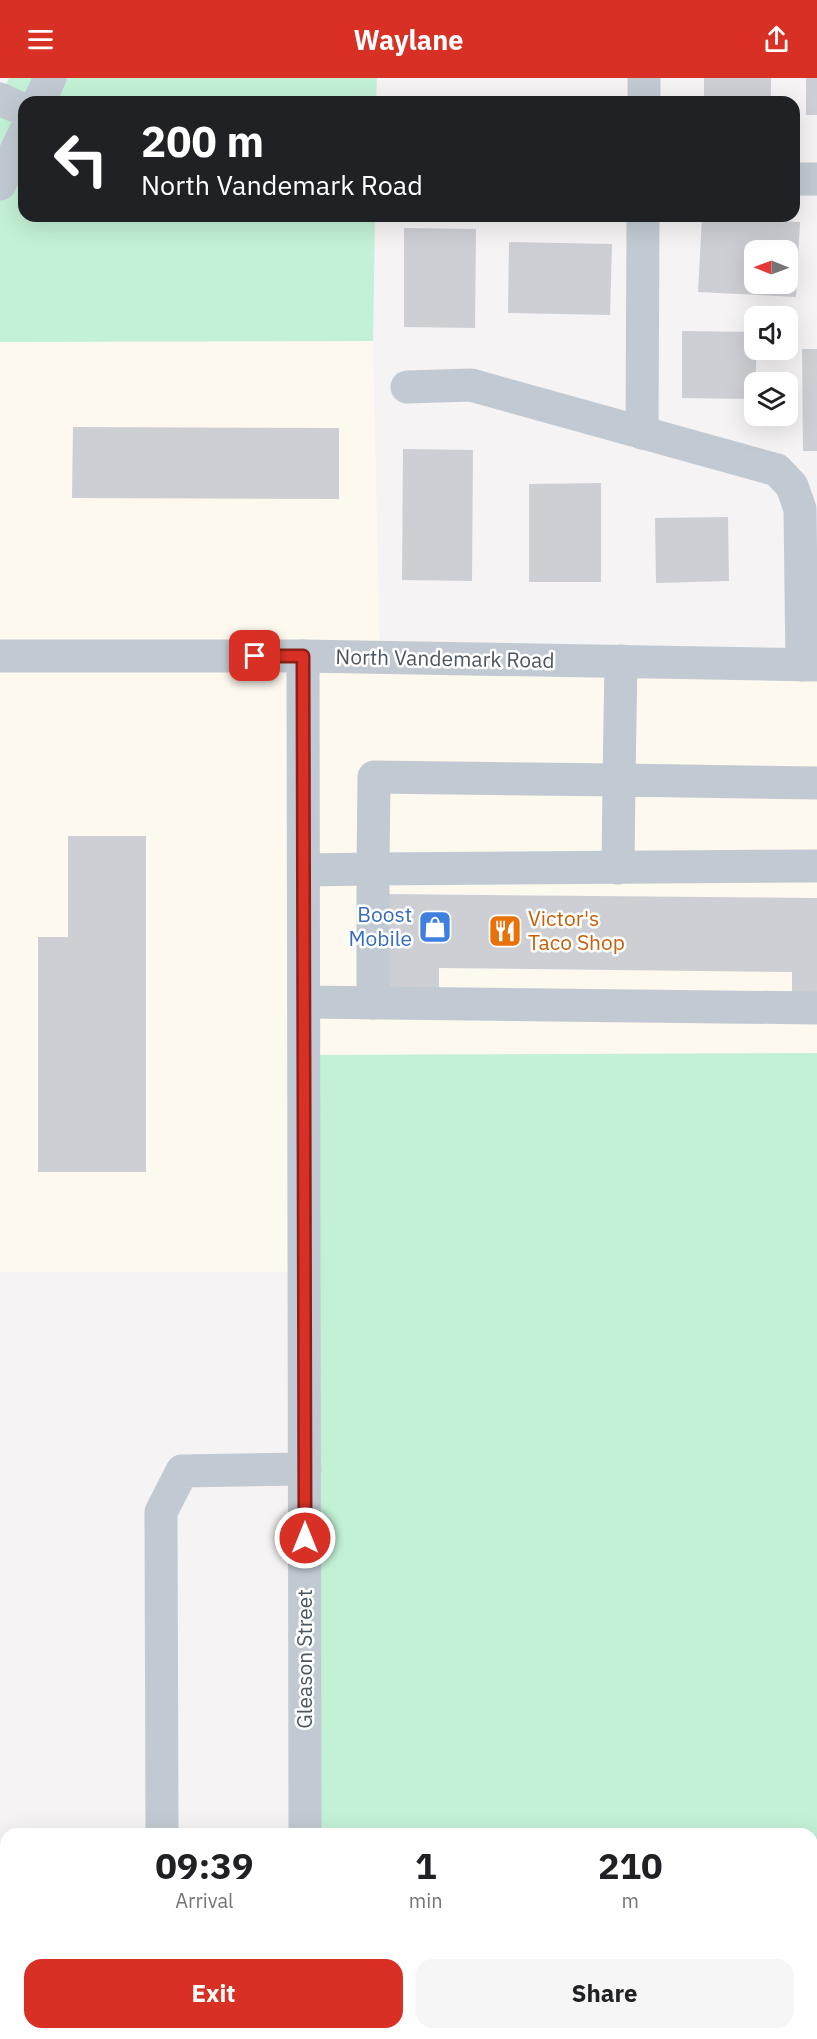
<!DOCTYPE html>
<html lang="en">
<head>
<meta charset="utf-8">
<style>
  body { margin:0; font-family:"IBM Plex Sans",sans-serif; background:#f6f6f6; color:#202124; height:100vh; display:flex; flex-direction:column; font-size:22px; white-space:nowrap }
  * { box-sizing:border-box; margin:0 }
  p { font-size:20px; color:#757577 }
  .icon { flex:none; width:33px; height:33px; fill:none; stroke:currentColor; stroke-width:2; stroke-linecap:round; stroke-linejoin:round }
  .map { position:relative; flex:1; overflow:hidden }
  .sheet { position:absolute; left:0px; top:1750px; width:818px; height:212px; display:flex; flex-direction:column; background:#fff; border-radius:18px 18px 0 0; box-shadow:0 6px 24px #0002 }
  .sheet>* { flex:none }
  .top-card { position:absolute; left:18px; top:18px; width:782px; height:126px; border-radius:18px; box-shadow:0 6px 24px #0002; background:#202124; color:#fff; overflow:hidden }
  .needle { width:39px; rotate:271deg }
  .fabs { position:absolute; left:744px; top:162px; display:grid; gap:12px }
  .fabs a { display:grid; place-items:center; width:54px; height:54px; border-radius:12px; background:#fff; box-shadow:0 6px 24px #0002; font-size:30px }
  .pin { position:absolute; display:grid; place-items:center; width:51px; height:51px; color:#fff; margin:-26px; border-radius:12px; box-shadow:0 3px 9px #0006 }
  .me { position:absolute; width:66px; margin:-33px; rotate:0deg; stroke-linejoin:round; filter:drop-shadow(0 0 4px #0008) }
  .turn { display:flex; align-items:center; gap:21px; height:126px; padding:0 24px; font-size:27px }
  .turn .icon { width:78px; height:78px; stroke-width:2.5 }
  .turn b { display:block; font-size:42px; line-height:51px }
  .eta { display:flex; justify-content:space-evenly; align-items:center; height:102px; text-align:center }
  .eta b { font-size:36px; font-weight:800; line-height:42px }
  .primary-button { display:flex; gap:12px; margin-top:auto; padding:12px 24px }
  .primary-button a { flex:1; height:69px; border-radius:18px; background:#d93025; color:#fff; font-size:24px; font-weight:800; line-height:69px; text-align:center }
  .primary-button a+a { background:#f6f6f6; color:#202124 }
  header { display:flex; justify-content:space-between; align-items:center; height:78px; padding:0 24px; background:#d93025; color:#fff; font-size:27px; font-weight:800 }
  .map>svg:first-child { display:block }
  .commercial { fill:#fdf9ef }
  .green { fill:#c3f1d5 }
  .building { fill:#cdcfd5; fill-rule:evenodd }
  .lines { fill:none; stroke-linecap:round; stroke-linejoin:round }
  .minor { stroke:#c1cad2; stroke-width:33 }
  .route-casing { stroke:#8d1f18; stroke-width:15 }
  .route { stroke:#d93025; stroke-width:10 }
  .labels { text-anchor:middle; stroke-width:5; stroke-linejoin:round; paint-order:stroke }
  .street-label { font-size:21px; fill:#4a5661; stroke:#fff }
  .shop-label { font-size:21px; fill:#366cbe; stroke:#fff; text-anchor:end }
  .food-label { font-size:21px; fill:#c56008; stroke:#fff; text-anchor:start }
</style>
</head>
<body>
<header><svg class="icon" aria-label="menu" viewBox="0 0 24 24"><path d="M4 6h16M4 12h16M4 18h16"/></svg>Waylane<svg class="icon" aria-label="share" viewBox="0 0 24 24"><path d="M12 15V3M7 8l5-5 5 5M5 13v7h14v-7"/></svg></header>
<div class="map">
<svg width="817" height="1961" viewBox="0 0 817 1961">
  <rect width="100%" height="100%" fill="#f5f3f3"/>
  <g class="commercial">
    <path d="M373,263L380,580L817,587V975L305,977V1194H0V264Z"/>
    <path d="M812,1905H817V1961H303V1956H812Z"/>
  </g>
  <g class="green">
    <path d="M9,0H377L376,24H24V138H375L373,263L0,264V21Z"/>
    <path d="M817,975V1905H812V1756H305L304,977Z"/>
  </g>
  <g class="building">
    <rect x="704" y="0" width="67" height="24"/>
    <rect x="806" y="0" width="11" height="37"/>
    <path d="M702,139L800,144L796,219L698,214ZM754,172H788V206H754Z"/>
    <path d="M404,150L476,151L475,250L404,249Z"/>
    <path d="M509,164L612,166L610,237L508,235Z"/>
    <path d="M682,253L754,254V272H757L754,321L682,320Z"/>
    <path d="M802,271H817V373H803Z"/>
    <path d="M73,349L339,350V421L72,420Z"/>
    <path d="M403,371L473,372L472,503L402,502Z"/>
    <path d="M601,405V504H529V406Z"/>
    <path d="M728,439L729,503L656,505L655,440Z"/>
    <path d="M68,758H146V1094H38V859H68Z"/>
    <path d="M387,816L817,820V914H792V894L439,890V910H386Z"/>
    <path d="M812,1949H817V1961H558V1956H812Z"/>
  </g>
  <g class="lines">
    <g class="minor">
      <path d="M0,21L24,32"/>
      <path d="M39,24L50,0"/>
      <path d="M644,24V0"/>
      <path d="M794,101H817"/>
      <path d="M0,106L24,56"/>
      <path d="M407,309L471,307L777,392L792,408L800,431L802,587"/>
      <path d="M642,355L643,138"/>
      <path d="M0,578H303L817,587"/>
      <path d="M303,578L305,1756"/>
      <path d="M618,790L619,702L817,705"/>
      <path d="M304,792L373,791L374,699L619,702L621,583"/>
      <path d="M304,924L817,930"/>
      <path d="M373,925V791L817,788"/>
      <path d="M162,1756L161,1434L182,1393L305,1391"/>
      <path d="M812,1905H817"/>
      <path d="M162,1956V1961"/>
      <path d="M521,1956V1961"/>
      <path d="M303,1961V1956"/>
    </g>
  </g>
  <g class="lines">
    <g class="route-casing">
      <path id="route" d="M255,578H303L305,1460"/>
    </g>
    <use href="#route" class="route"/>
  </g>
  <defs>
    <g id="shop-square" transform="scale(1.725)"><rect x="-9" y="-9" width="18" height="18" rx="4" fill="#3f7fe0" stroke="#fff"/><path d="M-5-2.5h2.3a2.7 3.5 0 0 1 5.4 0H5L5.5 6h-11ZM-1.5-2.5h3a1.5 2.3 0 0 0-3 0Z" fill="#fff"/></g>
    <g id="restaurant-square" transform="scale(1.725)"><rect x="-9" y="-9" width="18" height="18" rx="4" fill="#e8710a" stroke="#fff"/><path d="M-5-6h1v4h1v-4h1v4h1v-4h1v5L-1.5 .5V6h-2V.5L-5-1ZM5-6V6H3V1.5H1.5Q1.5-4 5-6Z" fill="#fff"/></g>
  </defs>
  <g fill-rule="evenodd">
    <use href="#shop-square" x="435" y="849"/>
    <use href="#restaurant-square" x="505" y="853"/>
  </g>
  <g class="labels">
    <g class="street-label">
      <text transform="translate(445 581) rotate(1)" y="7">North Vandemark Road</text>
      <text transform="translate(305 1581) rotate(-90)" y="7">Gleason Street</text>
    </g>
    <g class="shop-label">
      <text x="412" y="844">Boost<tspan x="412" dy="24">Mobile</tspan></text>
    </g>
    <g class="food-label">
      <text x="528" y="848">Victor's<tspan x="528" dy="24">Taco Shop</tspan></text>
    </g>
  </g>
</svg>
<div class="fabs">
<a><svg class="needle" viewBox="-14 -14 28 28"><path d="M0-13l5 13h-10z" fill="#e53935"/><path d="M0 13l5-13h-10z" fill="#757577"/></svg></a>
<a><svg class="icon" aria-label="sound" viewBox="0 0 24 24"><path d="M4 9h4l5-4v14l-5-4H4zM17 9q2 3 0 6"/></svg></a>
<a><svg class="icon" aria-label="layers" viewBox="0 0 24 24"><path d="M12 4l9 5-9 5-9-5zM3 14l9 5 9-5"/></svg></a>
</div>
<div class="pin" style="left:255px;top:578px;background:#d93025"><svg class="icon" aria-label="arrive" viewBox="0 0 24 24"><path d="M6 21V4h12l-3 4 3 4H6"/></svg></div>
<svg class="me" style="left:305px;top:1460px" viewBox="-20 -20 40 40"><circle r="17" fill="#d93025" stroke="#fff" stroke-width="3"/><path d="M0-11L8 9 0 5-8 9z" fill="#fff"/></svg>
<div class="top-card">
<div class="turn"><svg class="icon" aria-label="left" viewBox="0 0 24 24"><path d="M17 20v-9H6M10 6l-5 5 5 5"/></svg><div><b>200 m</b>North Vandemark Road</div></div>
</div>
<section class="sheet">
<div class="eta">
<div><b>09:39</b><p>Arrival</p></div>
<div><b>1</b><p>min</p></div>
<div><b>210</b><p>m</p></div>
</div>
<div class="primary-button"><a>Exit</a><a>Share</a></div>
</section>
</div>
</body>
</html>
